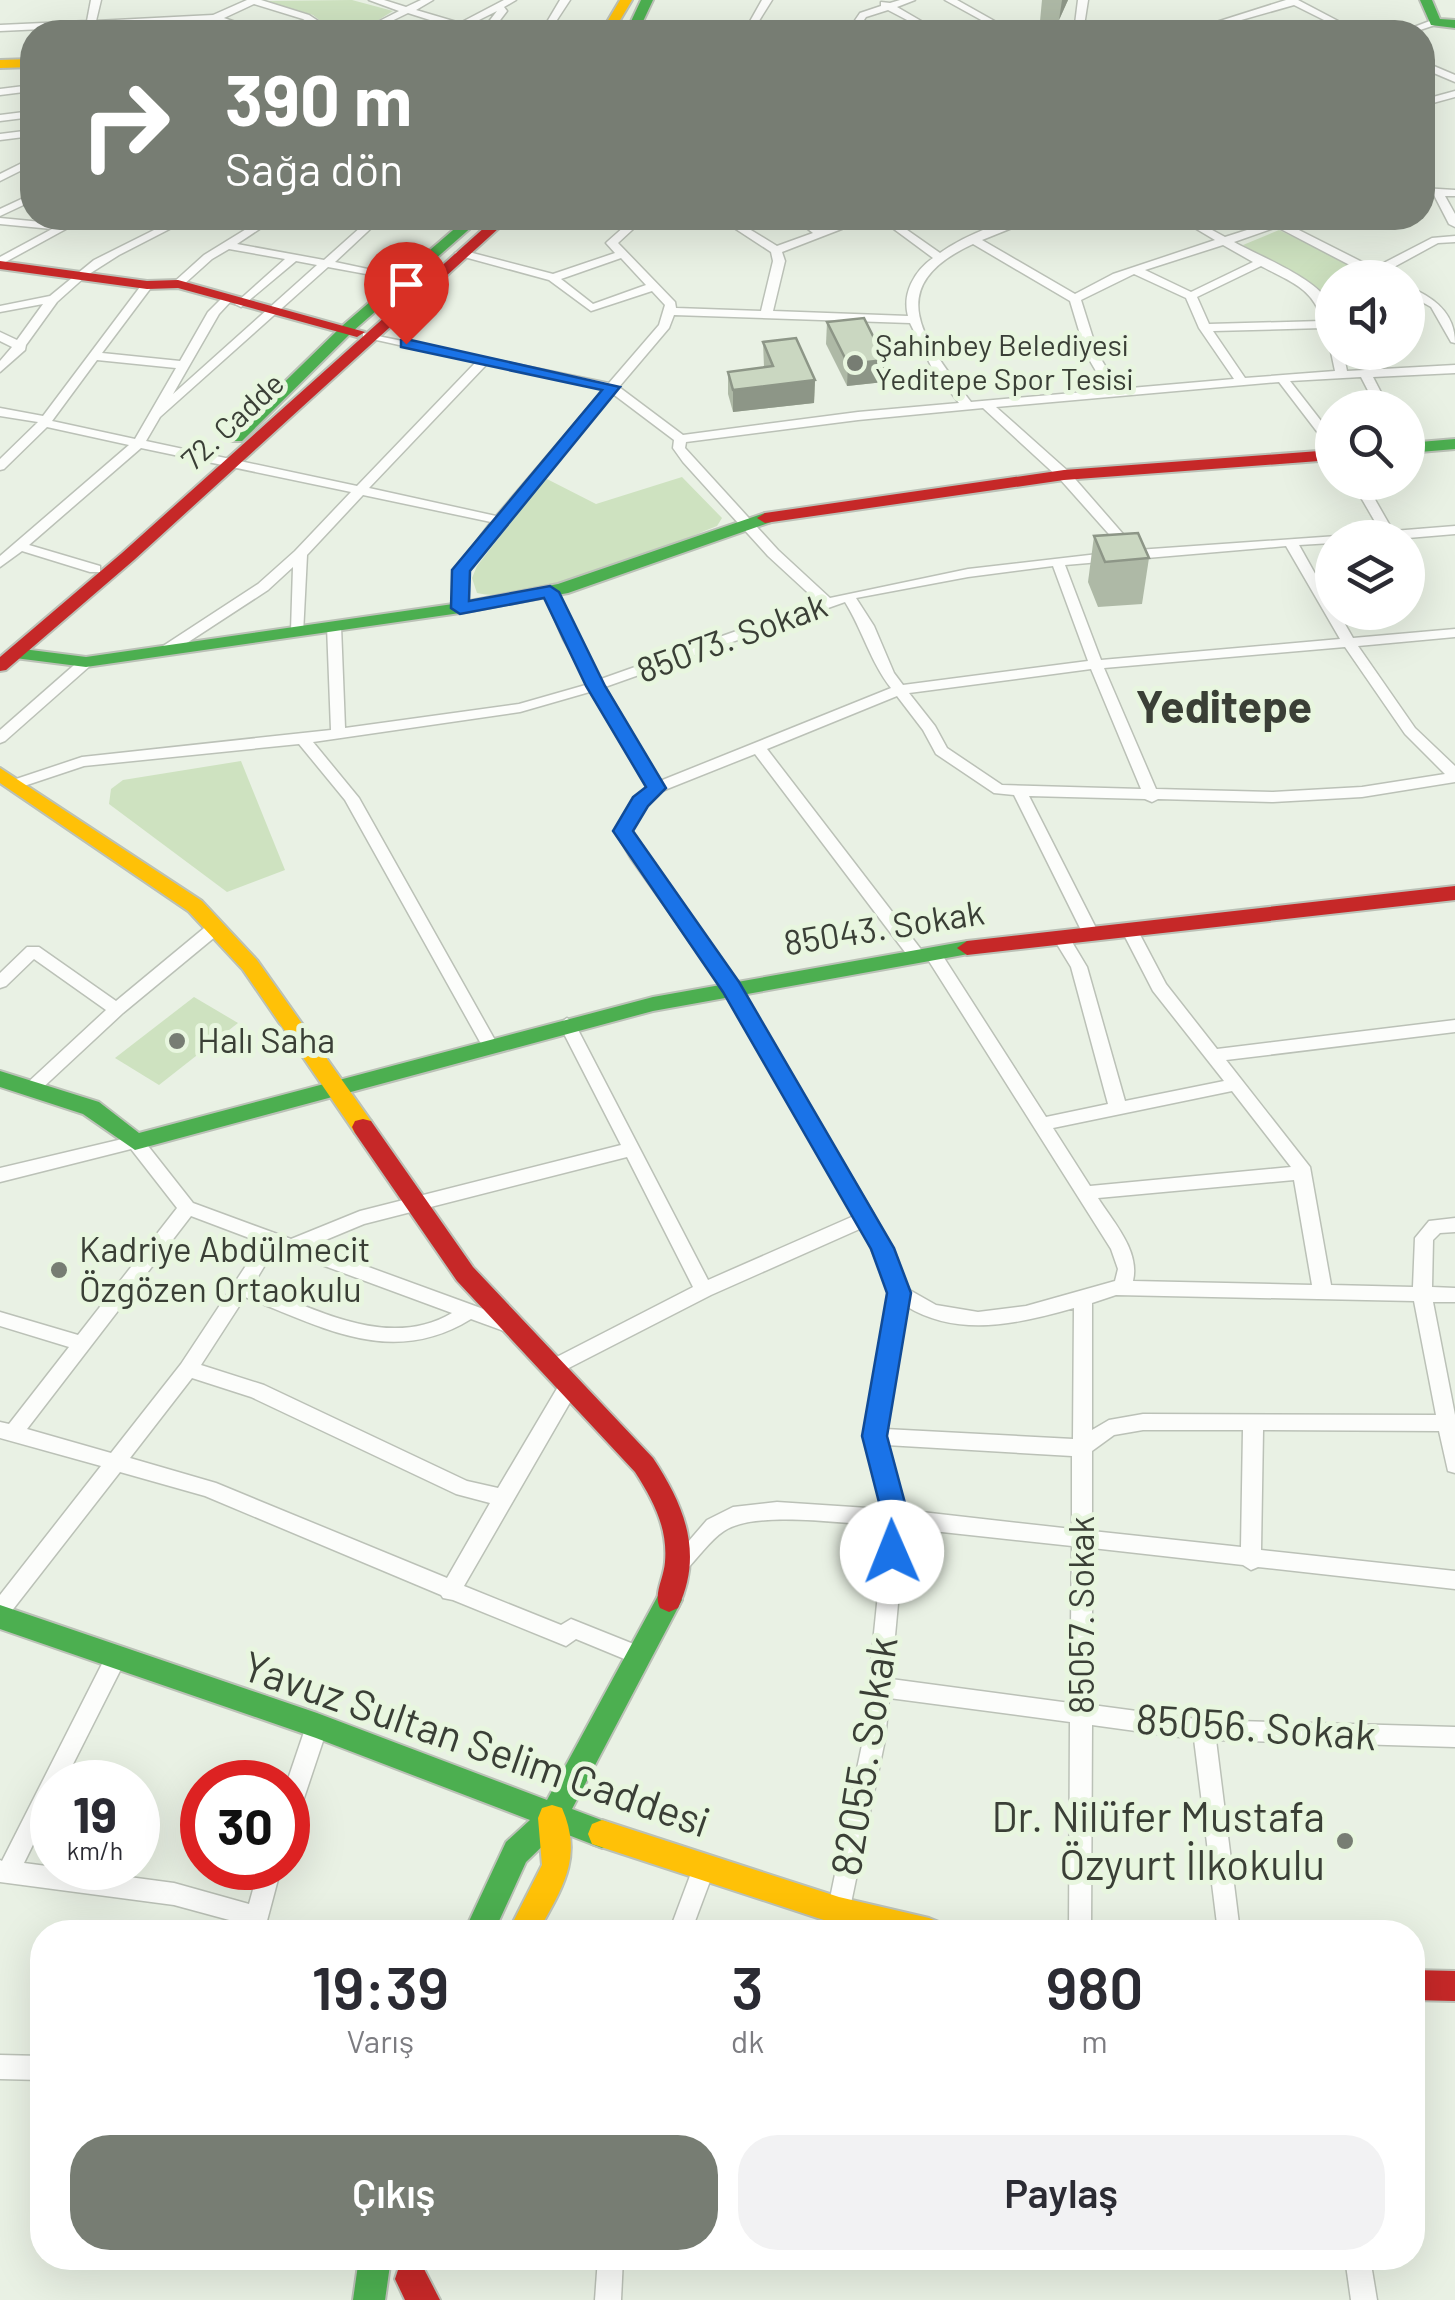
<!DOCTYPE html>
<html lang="tr">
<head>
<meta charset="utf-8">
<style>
  body { margin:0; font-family:Barlow,sans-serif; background:#f2f2f3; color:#2b2b33; height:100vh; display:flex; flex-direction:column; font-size:38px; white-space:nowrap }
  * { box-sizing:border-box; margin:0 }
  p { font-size:32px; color:#7c7c81 }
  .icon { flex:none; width:55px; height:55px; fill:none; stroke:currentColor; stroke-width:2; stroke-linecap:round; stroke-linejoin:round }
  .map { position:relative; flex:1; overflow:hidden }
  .details { position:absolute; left:30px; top:1920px; width:1395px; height:350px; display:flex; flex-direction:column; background:#fff; border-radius:40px; box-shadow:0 10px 40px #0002 }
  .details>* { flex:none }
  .top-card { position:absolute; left:20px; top:20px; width:1415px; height:210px; border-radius:40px; box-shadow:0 10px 40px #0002; background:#777d73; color:#fff; overflow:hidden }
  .tools { position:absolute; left:1315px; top:260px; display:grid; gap:20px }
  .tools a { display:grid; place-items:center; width:110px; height:110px; border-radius:50%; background:#fff; box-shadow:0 10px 40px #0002; font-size:50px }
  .speed { position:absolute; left:30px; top:1760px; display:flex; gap:20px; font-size:50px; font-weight:700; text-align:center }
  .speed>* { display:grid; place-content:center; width:130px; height:130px; border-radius:50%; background:#fff; box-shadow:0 10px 40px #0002; line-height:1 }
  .speed small { font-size:25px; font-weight:400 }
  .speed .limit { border:15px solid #d22; background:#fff; color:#111 }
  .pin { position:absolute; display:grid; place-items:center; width:85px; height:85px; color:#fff; margin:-102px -42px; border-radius:50% 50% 50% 0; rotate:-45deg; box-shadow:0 0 10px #0007 }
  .pin .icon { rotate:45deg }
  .me { position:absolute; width:110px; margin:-55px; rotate:359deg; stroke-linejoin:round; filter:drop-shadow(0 0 8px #0008) }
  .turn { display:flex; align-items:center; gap:35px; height:210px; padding:0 40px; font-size:45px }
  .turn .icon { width:130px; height:130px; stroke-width:2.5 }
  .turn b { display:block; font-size:70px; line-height:85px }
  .eta { display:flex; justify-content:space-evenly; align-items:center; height:170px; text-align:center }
  .eta b { font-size:60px; font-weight:600; line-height:70px }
  .action { display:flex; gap:20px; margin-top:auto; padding:20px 40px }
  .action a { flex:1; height:115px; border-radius:40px; background:#777d73; color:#fff; font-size:40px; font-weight:600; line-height:115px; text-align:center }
  .action a+a { background:#f2f2f3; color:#2b2b33 }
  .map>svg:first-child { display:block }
  .green { fill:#cee2c0 }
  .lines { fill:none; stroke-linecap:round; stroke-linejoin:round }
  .street-casing { stroke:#bbc1b7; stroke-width:3 }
  .fast-casing { stroke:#bbc1b7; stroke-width:4 }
  .slow-casing { stroke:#bbc1b7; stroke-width:4 }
  .jam-casing { stroke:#bbc1b7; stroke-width:4 }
  .street { fill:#fcfdfb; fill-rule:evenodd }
  .fast { fill:#4caf50; fill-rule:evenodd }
  .slow { fill:#ffc107; fill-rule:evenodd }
  .jam { fill:#c62828; fill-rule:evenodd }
  .wall { fill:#aeb9a6 }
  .shaded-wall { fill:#8d9687 }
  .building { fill:#cad7c1; stroke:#8d9687; stroke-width:2.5 }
  .route { fill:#1a73e8; stroke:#114b97; stroke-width:2.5 }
  .poi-dot { fill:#777d73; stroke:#e8f6df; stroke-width:4 }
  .labels { text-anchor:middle; stroke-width:10; stroke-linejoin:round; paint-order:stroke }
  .far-poi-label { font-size:30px; fill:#3a3f36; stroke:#e8f6df; text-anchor:start }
  .far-street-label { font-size:30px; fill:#3a3f36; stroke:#e8f6df }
  .street-label { font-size:35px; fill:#3a3f36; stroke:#e8f6df }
  .poi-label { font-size:35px; fill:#3a3f36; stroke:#e8f6df; text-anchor:start }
  .near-street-label { font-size:42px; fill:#3a3f36; stroke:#e8f6df }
  .near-poi-label { font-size:42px; fill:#3a3f36; stroke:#e8f6df; text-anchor:end }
  .district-label { font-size:45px; font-weight:bold; fill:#3a3f36; stroke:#e8f6df }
</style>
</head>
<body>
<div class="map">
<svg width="1455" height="2300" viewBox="0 0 1455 2300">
  <rect width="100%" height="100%" fill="#e9f1e4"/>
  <g class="green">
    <path d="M352,0L393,11L367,27L335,32L313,15L267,1Z"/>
    <path d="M1279,230L1347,263L1356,277L1332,278V293L1327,296L1243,245Z"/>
    <path d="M682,477L722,518L717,526C665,547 529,606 477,593L472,578L477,566L545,478L596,504Z"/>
    <path d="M241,761L285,870L227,892L109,804L111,789L123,780Z"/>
    <path d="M194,997L238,1023L159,1085L115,1058Z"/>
  </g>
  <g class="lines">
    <g class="street-casing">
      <g id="street">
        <path d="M91,0H101L96,21L213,15L247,0H261L309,15L335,32H324L303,19L254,4L224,18L264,32H252L214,21L0,31V25L87,21Z"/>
        <path d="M369,0H384L406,7L421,0H433L416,10L460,23L504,0H516L504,7L507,11L491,32H481L497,11L455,32H444L452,27L408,13L369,32H358L399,11Z"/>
        <path d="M560,0H570L549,32H541Z"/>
        <path d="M762,0H772L752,32H744Z"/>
        <path d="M900,0H915L897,7L940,32H930L888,10L866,17L856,32H847L860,13L881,6V2L890,3Z"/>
        <path d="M945,0H957L1014,32H1003Z"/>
        <path d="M1078,0H1088L1083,32H1074Z"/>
        <path d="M1286,0H1298L1359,32H1348L1294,5L1199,32H1185Z"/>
        <path d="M1435,19L1440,22L1438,24L1414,32H1401Z"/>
        <path d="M1422,61L1455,75V82L1422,68Z"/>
        <path d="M32,85V91L0,95V89Z"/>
        <path d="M1455,91V97L1422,106V100Z"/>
        <path d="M32,111V117L0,121V115Z"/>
        <path d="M32,130V136L0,140V134Z"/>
        <path d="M32,158V165L0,181V174Z"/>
        <path d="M1422,188L1455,190V196H1445L1455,214V227L1449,224L1434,195L1422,194Z"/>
        <path d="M32,194V201L0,216V209Z"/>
        <path d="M0,218L62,224L74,218H86L0,265V257L52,229L0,224Z"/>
        <path d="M178,218H191L119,255L86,276L57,302L26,345L25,350L0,372V361L12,347L0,341V332L17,340L43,304L0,312V306L50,296L94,260Z"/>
        <path d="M264,218H276L237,244L324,260L371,218H382L335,262L410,278L404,281L328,267L160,417L146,441L357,486L476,362L363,337V333L609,383L659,325L665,305L652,291L591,311L549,280L457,255L455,253L461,250L553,274L615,253L606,243L608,241L634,218H645L618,243L675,302L676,308L761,311L773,261L771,252L719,218H731L777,246L813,233L794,218H806L823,229L856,218H870L782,252L785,261L773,311L908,316C902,294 914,271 933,258L879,218H890L940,253C966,235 1006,218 1037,218L982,240L1075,294L1113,274L1215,240L1178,218H1190L1225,237L1269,223V219L1300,218L1287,224L1374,268L1432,238L1455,236V242L1438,243L1383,273L1389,278H1361L1365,273L1277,227L1234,242C1259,256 1316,278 1329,303C1335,315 1333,331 1332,344L1326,340L1323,328L1213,331L1245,378L1335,371L1331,352L1332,350V352H1343L1347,371L1455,365V373L1373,377L1389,408H1377L1361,377L1290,381L1332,435V447L1328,446L1279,382L996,407L1069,472L1137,550L1337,536L1332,538V543L1299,545L1332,604V612H1338L1353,638L1455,629V637L1358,646L1415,728L1455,766V782L1362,797L1273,802L1158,799L1152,802L1145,799L1029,796L1098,932L1090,937L1082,932L1014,795L994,793L936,754L923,730L897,696L767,749L923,952L925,956L923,960H911L755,754L662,791L646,805L631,831L643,853L737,983L873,1213L906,1288L936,1305L978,1312L1026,1306L1115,1281L1118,1269L1111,1249L927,958L925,954L927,950H939L1046,1117L1108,1104L1071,967L1052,936L1060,931L1066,932L1087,967L1125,1101L1224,1081L1153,991L1121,929L1129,924L1137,929L1166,984L1217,1049L1455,1020V1032L1226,1060L1310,1167L1331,1285L1413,1287L1415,1238L1429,1221L1455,1218V1232L1440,1233L1433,1240L1432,1287L1455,1288V1302H1433L1455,1415V1473L1448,1471L1439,1431L1263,1430L1261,1550L1455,1571V1589L1258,1567L1251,1570L1243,1565L1092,1548V1705L1204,1720L1455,1727V1747L1216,1740L1240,1932H1218L1194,1739L1092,1725L1091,1932H1069L1070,1722L889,1698L885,1740L845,1932H823L863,1740L885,1526C847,1524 754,1510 724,1531C710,1540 698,1558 686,1570L679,1573L672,1570L669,1564L707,1520L733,1507L777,1502L883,1509L864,1436L890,1293L862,1228L711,1295L559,1373L552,1376L545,1373L542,1368L545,1363L693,1287L627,1157L364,1224L311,1246L519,1322L521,1327L519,1332L512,1334L471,1319C392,1368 322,1327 245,1297L201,1365L264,1385L467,1481L498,1488L562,1380L569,1378L576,1380L579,1386L576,1392L464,1586L561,1625L571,1619L646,1649L650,1656L646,1663L639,1665L576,1639L566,1646L453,1600L443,1598L441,1595L205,1496L120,1472L7,1617L0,1620V1595L101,1466L0,1438V1422L9,1424L69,1347L0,1326V1312L78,1335L177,1208L131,1149L0,1182V1168L135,1136L141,1137L193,1203L291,1239L360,1211L621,1145L559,1024L567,1018L575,1024L708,1280L856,1215L725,991L631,859L615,831L635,799L649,787L593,691L520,712L313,742L359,798L496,1042L488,1048L480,1042L345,800L299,744L84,766L18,788L11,783L13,780L82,757L331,730L327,626L334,622L341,626L345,728L519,704L589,684L563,639L543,592L545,589H555L557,592L577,639L601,679L818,602L768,556L683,462L673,448L674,440L613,394L519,504L468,571L465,611L460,612L453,608L454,571L491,522L363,495L307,555L303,634L298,635L291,631L293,567L268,590L170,654H160V648L258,584L295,551L351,492L141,448L29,545L100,566V572H90L22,551L0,567V556L129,445L47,427L4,469L0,470V459L38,422L0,416V408L43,416L143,283L147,282L153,285L102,353L180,361L208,312L222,298L232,300L219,314L173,394L317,265L296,261L241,307L235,304L237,302L285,259L229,249L212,259L182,286H174V282L204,255ZM973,244L1070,301L1086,354L1107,390L971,402C925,342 879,287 973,244ZM1223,245L1253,262L1191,292L1145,270ZM621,258L646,285L593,304L561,279ZM1261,266C1289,281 1314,288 1322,321L1209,324L1197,297ZM1134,274L1186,298L1199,328L1234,379L1119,389L1098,354L1081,300ZM674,315L910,323L932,368L959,403L858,412L683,435L619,387L669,328ZM97,360L176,368L135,439L52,421ZM487,364L604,389L496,516L369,488ZM983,408L1059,478L1124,551L968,569L830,598L778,550L685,448L686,442L858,420ZM1286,546L1340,639L1101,660L1065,565ZM1053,566L1088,661L903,685L894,673L874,626L856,598L968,577ZM845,602C862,629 871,663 891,688L660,781L605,687ZM1345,647L1405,734L1445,774L1362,787L1273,792L1156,789L1104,668ZM1091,669L1141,789L1002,785L947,748L935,726L909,693ZM1232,1091L1291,1167L1090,1186L1053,1128ZM1294,1180L1312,1285L1133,1281C1140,1251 1114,1223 1098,1198ZM191,1216L273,1247L253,1255L181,1364L111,1453L27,1429ZM292,1254L452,1313C388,1351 314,1308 253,1285L265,1265ZM1116,1295L1414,1301L1436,1415L1143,1414L1109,1420L1092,1430V1303ZM906,1306C958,1338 1018,1324 1074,1308L1073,1439L885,1429ZM192,1378L251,1397L456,1494L490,1503L447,1578L216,1483L130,1458ZM1143,1430H1243L1241,1547L1092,1531V1451L1114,1435ZM886,1445L1072,1456V1529L904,1510ZM905,1528L1072,1546L1070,1703L891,1679Z"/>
        <path d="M1408,287C1434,297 1455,313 1455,343L1451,342L1431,307L1408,294Z"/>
        <path d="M1352,482H1365L1393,531L1455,526V534L1408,538H1350L1356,534L1381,532Z"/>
        <path d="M86,658L93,662L91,665L5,741L0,743V730L81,659Z"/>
        <path d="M215,923L221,924L223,928L221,932L123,1013L37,1093H25L22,1089L25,1085L106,1010L34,959L6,986L0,988V973L27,947H39L116,1001L209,924Z"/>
        <path d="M115,1650L122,1652L126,1659L64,1782H52V1806L24,1863L174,1883L249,1904L259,1868H281L264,1932H242L244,1924L174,1905L0,1882V1860L2,1861L108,1652Z"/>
        <path d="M317,1716L325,1719L328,1726L299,1813L296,1820L288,1823L287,1782L306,1726L309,1719Z"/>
        <path d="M705,1854L713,1857L716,1865L691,1932H669L697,1857Z"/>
        <path d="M0,2055L42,2056V2080L0,2079Z"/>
        <path d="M598,2258H623L621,2300H595Z"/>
        <path d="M1345,2258H1370L1377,2300H1351Z"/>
      </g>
    </g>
    <g class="fast-casing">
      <g id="fast">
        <path d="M641,0H653L638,32H626Z"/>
        <path d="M1420,0H1432L1440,19L1455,20V28L1431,25Z"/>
        <path d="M467,218H482L352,332L242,441H230V435L342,326Z"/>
        <path d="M1455,439V449L1408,453V443Z"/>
        <path d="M765,513L771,514V522L568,593L460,613L86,667L15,658L6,653L15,648L86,657L460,603L558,584Z"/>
        <path d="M967,941L974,943L977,948L974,953L653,1011L135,1150L83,1114L0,1087V1071L99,1102L139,1133L653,997Z"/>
        <path d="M669,1588L678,1592L682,1600L572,1809L612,1824L616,1834L612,1844L602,1848L558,1831L526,1862L494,1932H464L506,1842L530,1820L316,1738L0,1629V1605L317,1713L547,1800L660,1592Z"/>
        <path d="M359,2258H391L385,2300H353Z"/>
      </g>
    </g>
    <g class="slow-casing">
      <g id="slow">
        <path d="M620,0H632L613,32H601Z"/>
        <path d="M32,59V67L0,68V60Z"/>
        <path d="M0,768L202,901L257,960L371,1121L374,1127L371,1133H355L243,970L188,911L0,783Z"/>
        <path d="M552,1805L562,1808C584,1858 561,1890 538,1932H508L542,1865L538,1818L542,1808Z"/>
        <path d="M602,1820L839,1897L929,1918L939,1922L944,1932H870L839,1925L592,1844L588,1834L592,1824Z"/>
      </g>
    </g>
    <g class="jam-casing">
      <g id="jam">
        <path d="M495,218H510L134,560L6,670L0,671V657L122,553Z"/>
        <path d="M0,261L147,281L178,280L365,332L357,337L178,288L147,289L0,269Z"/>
        <path d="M1332,450V460L1064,480L765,523L757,518L765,513L1064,470Z"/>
        <path d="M1455,886V900L967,955L957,948L967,941Z"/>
        <path d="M363,1119L371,1121L473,1267L653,1458C684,1505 704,1553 678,1608L669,1612L660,1608C653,1594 664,1578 665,1562C668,1528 653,1500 635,1472L457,1281L355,1133L352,1127L355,1121Z"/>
        <path d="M1412,1970L1455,1971V2001L1412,2000Z"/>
        <path d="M411,2263L423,2267L440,2300H405L395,2279L399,2267Z"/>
      </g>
    </g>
    <use href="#street" class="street"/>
    <use href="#fast" class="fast"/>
    <use href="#slow" class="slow"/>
    <use href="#jam" class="jam"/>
  </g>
  <g class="wall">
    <path d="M1042,0H1068L1059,20L1040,21Z"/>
    <path d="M827,322L884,382L847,386L826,344Z"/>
    <path d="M763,342L815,380L814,403L733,412L728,394V372L764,367Z"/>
    <path d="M1094,536L1149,558L1142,604L1098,607L1088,582Z"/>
  </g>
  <g class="shaded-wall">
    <path d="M1062,0H1068L1059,20Z"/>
    <path d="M885,360L884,382L847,386L848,364Z"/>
    <path d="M815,380L814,403L733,412V390Z"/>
  </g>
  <g class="building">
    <path d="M864,318L885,360L848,364L827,322Z"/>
    <path d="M796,338L815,380L733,390L728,372L773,366L763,342Z"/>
    <path d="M1138,533L1149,558L1105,562L1094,536Z"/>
  </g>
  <path class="route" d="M406,339L620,387L470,571L469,601L550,586L559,592L605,686L666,788L648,806L633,831L739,982L894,1248L911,1293L887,1436L909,1518L902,1560H883L879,1552L883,1518L862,1436L887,1293L871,1249L723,992L613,831L633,797L646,787L586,686L544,598L460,614L451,608L452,570L602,390L401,347V340Z"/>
  <g class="poi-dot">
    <circle cx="855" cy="363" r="10"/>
    <circle cx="177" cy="1041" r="10"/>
    <circle cx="59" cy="1270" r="10"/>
    <circle cx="1345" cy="1841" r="10"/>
  </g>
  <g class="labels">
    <g class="far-poi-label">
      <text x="875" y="356">Şahinbey Belediyesi<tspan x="875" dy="34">Yeditepe Spor Tesisi</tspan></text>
    </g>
    <g class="far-street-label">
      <text transform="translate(233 422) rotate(-43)" y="10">72. Cadde</text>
    </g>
    <g class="street-label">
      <text transform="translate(732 638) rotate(-20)" y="12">85073. Sokak</text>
      <text transform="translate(884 928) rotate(-9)" y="12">85043. Sokak</text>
      <text transform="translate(1082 1615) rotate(-90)" y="12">85057. Sokak</text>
    </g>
    <g class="poi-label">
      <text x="197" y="1053">Halı Saha</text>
      <text x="79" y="1262">Kadriye Abdülmecit<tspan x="79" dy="40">Özgözen Ortaokulu</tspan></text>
    </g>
    <g class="near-street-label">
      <text transform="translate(1256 1727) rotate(4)" y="15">85056. Sokak</text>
      <text transform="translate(476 1744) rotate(19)" y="15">Yavuz Sultan Selim Caddesi</text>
      <text transform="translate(864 1756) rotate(-81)" y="15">82055. Sokak</text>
    </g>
    <g class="near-poi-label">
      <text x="1325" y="1832">Dr. Nilüfer Mustafa<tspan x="1325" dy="48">Özyurt İlkokulu</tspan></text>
    </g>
    <g class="district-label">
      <text x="1224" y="723">Yeditepe</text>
    </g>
  </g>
</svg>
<div class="tools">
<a><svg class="icon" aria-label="sound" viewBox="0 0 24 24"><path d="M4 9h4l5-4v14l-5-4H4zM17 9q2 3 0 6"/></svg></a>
<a><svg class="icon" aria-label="search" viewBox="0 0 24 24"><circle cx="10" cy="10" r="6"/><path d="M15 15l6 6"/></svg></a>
<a><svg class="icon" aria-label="layers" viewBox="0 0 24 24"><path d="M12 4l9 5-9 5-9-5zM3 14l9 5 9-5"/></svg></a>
</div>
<div class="speed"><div>19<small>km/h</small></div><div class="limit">30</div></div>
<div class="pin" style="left:406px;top:344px;background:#d93025"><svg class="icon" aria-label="arrive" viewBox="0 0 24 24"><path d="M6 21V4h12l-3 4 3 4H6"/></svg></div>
<svg class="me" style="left:892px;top:1552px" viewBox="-20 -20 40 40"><circle r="19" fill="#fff"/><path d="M0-13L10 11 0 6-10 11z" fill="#1a73e8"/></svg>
<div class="top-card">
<div class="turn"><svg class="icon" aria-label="right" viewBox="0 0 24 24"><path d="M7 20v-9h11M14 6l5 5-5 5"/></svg><div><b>390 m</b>Sağa dön</div></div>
</div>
<section class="details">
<div class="eta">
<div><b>19:39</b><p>Varış</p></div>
<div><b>3</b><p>dk</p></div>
<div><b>980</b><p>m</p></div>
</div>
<div class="action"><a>Çıkış</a><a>Paylaş</a></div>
</section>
</div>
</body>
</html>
